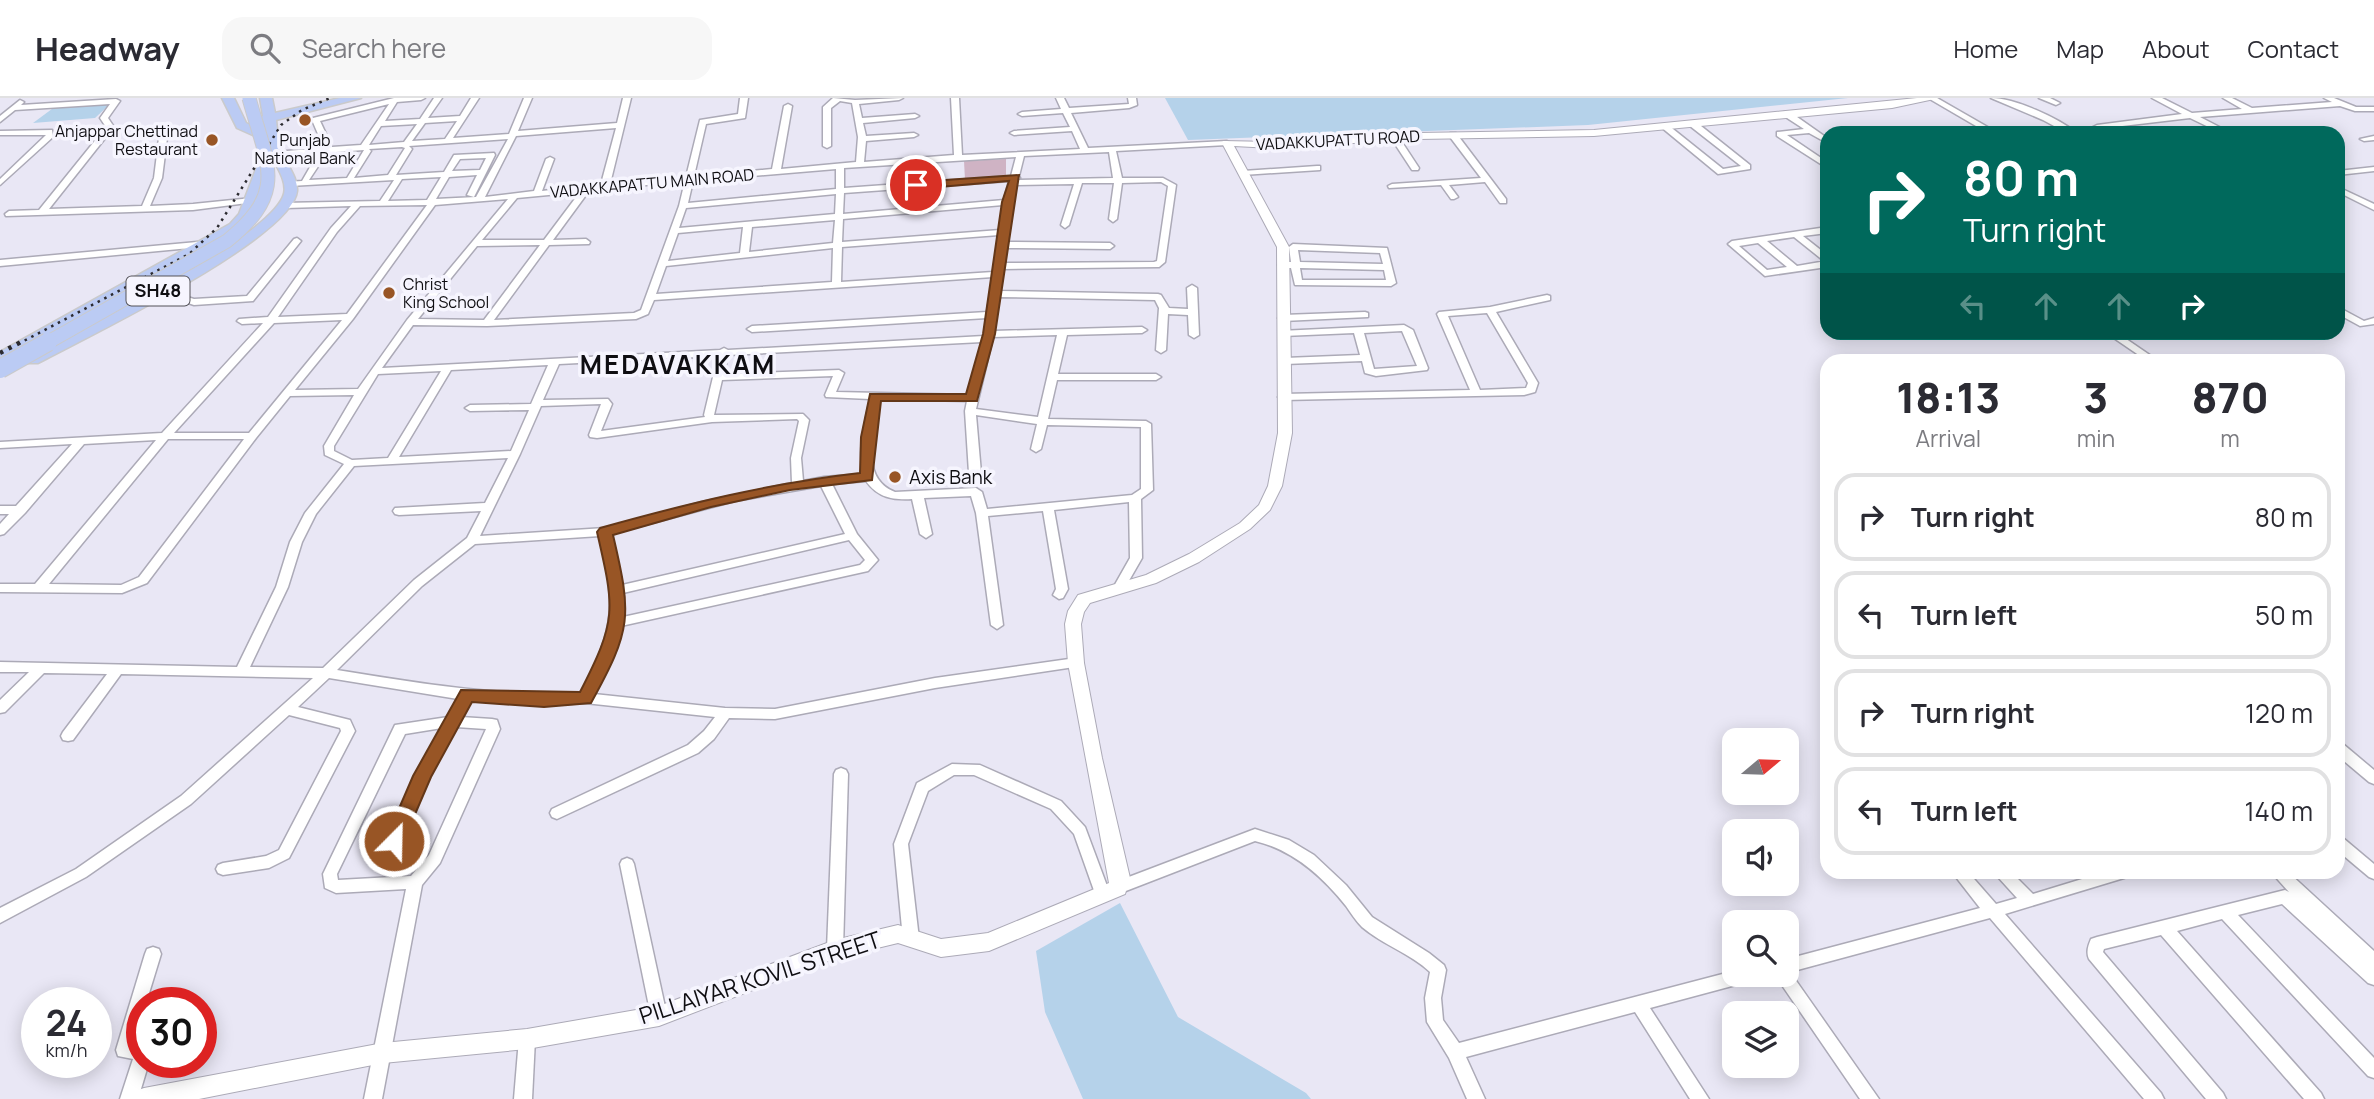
<!DOCTYPE html>
<html lang="en">
<head>
<meta charset="utf-8">
<style>
  body { margin:0; font-family:Manrope,sans-serif; background:#f7f7f7; color:#2b2b33; height:100vh; display:flex; flex-direction:column; font-size:26px; white-space:nowrap }
  * { box-sizing:border-box; margin:0 }
  p { font-size:23px; color:#7c7c81 }
  .icon { flex:none; width:38px; height:38px; fill:none; stroke:currentColor; stroke-width:2; stroke-linecap:round; stroke-linejoin:round }
  .map { position:relative; flex:1; overflow:hidden }
  .sheet { position:absolute; left:1820px; top:256px; width:525px; height:525px; display:flex; flex-direction:column; background:#fff; border-radius:21px; box-shadow:0 4px 18px #0003 }
  .sheet>* { flex:none }
  .guide { position:absolute; left:1820px; top:28px; width:525px; height:214px; border-radius:21px; box-shadow:0 4px 18px #0003; background:#00695c; color:#fff; overflow:hidden }
  .needle { width:46px; rotate:71deg }
  .controls { position:absolute; left:1722px; top:630px; display:grid; gap:14px }
  .controls a { display:grid; place-items:center; width:77px; height:77px; border-radius:14px; background:#fff; box-shadow:0 4px 18px #0003; font-size:35px }
  .speed { position:absolute; left:21px; top:889px; display:flex; gap:14px; font-size:35px; font-weight:700; text-align:center }
  .speed>* { display:grid; place-content:center; width:91px; height:91px; border-radius:50%; background:#fff; box-shadow:0 4px 18px #0003; line-height:1 }
  .speed small { font-size:18px; font-weight:400 }
  .speed .limit { border:10px solid #d22; background:#fff; color:#111 }
  .pin { position:absolute; display:grid; place-items:center; width:60px; height:60px; color:#fff; margin:-30px; border:4px solid #fff; border-radius:50%; box-shadow:0 2px 7px #0007 }
  .me { position:absolute; width:77px; margin:-38px; rotate:23deg; stroke-linejoin:round; filter:drop-shadow(0 0 5px #0008) }
  .turn { display:flex; align-items:center; gap:24px; height:147px; padding:0 28px; font-size:32px }
  .turn .icon { width:91px; height:91px; stroke-width:2.5 }
  .turn b { display:block; font-size:49px; line-height:60px }
  .lanes { display:flex; align-items:center; height:66px; padding:0 28px; background:#0003; justify-content:center; gap:35px; direction:ltr }
  .lanes .off { opacity:.35 }
  .eta { display:flex; justify-content:space-evenly; align-items:center; height:119px; text-align:center }
  .eta b { font-size:42px; font-weight:800; line-height:49px }
  ul { padding:0; list-style:none }
  li { display:flex; align-items:center; gap:21px; height:88px; margin:0 14px 10px; padding:0 14px; border:4px solid #e1e1e2; border-radius:21px }
  li div { flex:1 }
  li b { display:block; font-size:26px }
  li em { font-style:normal }
  header { display:flex; align-items:center; gap:42px; box-sizing:border-box; height:98px; padding:0 35px; background:#fff; border-bottom:2px solid #e1e1e2 }
  header strong { font-size:33px }
  nav { display:flex; gap:38px; margin-inline-start:auto; font-size:24px }
  .search { width:490px; height:63px; background:#f7f7f7; display:flex; align-items:center; gap:18px; box-sizing:border-box; padding:0 24px; border-radius:21px; color:#7c7c81; font-size:26px }
  .map>svg:first-child { display:block }
  .green { fill:#cfb3c4 }
  .water { fill:#b5d2ea }
  .lines { fill:none; stroke-linecap:round; stroke-linejoin:round }
  .street-casing { stroke:#acaab7; stroke-width:3 }
  .secondary-casing { stroke:#acaab7; stroke-width:2 }
  .primary-casing { stroke:#cacacb; stroke-width:3 }
  .street { fill:#fff; fill-rule:evenodd }
  .secondary { fill:#fff; fill-rule:evenodd }
  .primary { fill:#bbcbf4; fill-rule:evenodd }
  .rail-far1 { stroke:#2c2b30; stroke-width:2.5; stroke-dasharray:2.5 5; stroke-linecap:butt }
  .rail { stroke:#2c2b30; stroke-width:4.5; stroke-dasharray:3.5 6; stroke-linecap:butt }
  .primary-bridge-far1-casing { stroke:#cacacb; stroke-width:15; stroke-linecap:butt }
  .primary-bridge-casing { stroke:#cacacb; stroke-width:20; stroke-linecap:butt }
  .primary-bridge-far1 { stroke:#bbcbf4; stroke-width:13 }
  .primary-bridge { stroke:#bbcbf4; stroke-width:18 }
  .route { fill:#985525; stroke:#633718; stroke-width:2 }
  .poi-dot { fill:#985525; stroke:#f6f5fe; stroke-width:2.5 }
  .labels { text-anchor:middle; stroke-width:7; stroke-linejoin:round; paint-order:stroke }
  .far-poi-label { font-size:16px; fill:#0f0e12; stroke:#f6f5fe; text-anchor:end }
  .far-street-label { font-size:16px; fill:#0f0e12; stroke:#f6f5fe }
  .shield { fill:#f6f5fe; stroke:#545359; stroke-width:2 }
  .shield-label { font-size:18px; font-weight:bold; fill:#0f0e12 }
  .poi-label { font-size:19px; fill:#0f0e12; stroke:#f6f5fe; text-anchor:start }
  .near-street-label { font-size:23px; fill:#0f0e12; stroke:#f6f5fe }
  .district-label { font-size:26px; font-weight:bold; letter-spacing:2px; fill:#0f0e12; stroke:#f6f5fe }
</style>
</head>
<body>
<header>
<strong>Headway</strong>
<div class="search"><svg class="icon" aria-label="search" viewBox="0 0 24 24"><circle cx="10" cy="10" r="6"/><path d="M15 15l6 6"/></svg>Search here</div>
<nav><a>Home</a><a>Map</a><a>About</a><a>Contact</a></nav>
</header>
<div class="map">
<svg width="2374" height="1001" viewBox="0 0 2374 1001">
  <rect width="100%" height="100%" fill="#e9e7f5"/>
  <path class="green" d="M1006,61V78L965,82L964,63Z"/>
  <g class="water">
    <path d="M1165,0H1848L1588,27L1188,42Z"/>
    <path d="M110,6L95,20L33,25L56,8Z"/>
    <path d="M1120,805L1178,919L1306,995L1311,1001H1083L1045,914L1036,853Z"/>
  </g>
  <g class="lines">
    <g class="street-casing">
      <g id="street">
        <path d="M394,0H425L421,2L397,4L385,23L420,21L434,0H442L428,20L460,18L471,0H479L453,40L509,36L524,0H532L518,33L617,25L623,0H631L610,86L686,79L700,22L738,16L740,0H748L745,20L706,26L694,78L772,71L784,8L788,6L792,8L781,71L856,64L858,39L852,5L840,3L831,10V48L827,50L823,48V9L833,0L855,2L903,0L899,2L859,6L862,20L915,16L919,18L915,20L863,25L866,38L914,35L918,37L914,39L866,43L864,64L954,57L951,0H959L962,57L1080,51L1072,33L1014,37L1010,35L1014,33L1070,29L1063,15L1022,18L1018,16L1022,14L1061,11L1056,0H1064L1069,10L1129,6L1128,0H1136L1137,7L1129,10L1071,15L1088,50L1227,43L1231,45L1227,47L1116,53L1122,80H1163L1176,87L1165,164L1159,169L1003,171L1000,193L1158,196L1161,197L1169,210L1188,211L1187,190L1192,187L1197,190L1199,237L1194,240L1189,237L1188,217L1168,216L1166,252L1161,255L1156,252L1159,210L1155,202L999,199L994,233L1142,229L1147,232L1142,235L1067,237L1058,276H1156L1161,279L1156,282H1057L1048,321L1146,323L1151,326L1153,392L1141,401L1142,460L1123,493H1115L1113,490L1130,460L1129,404L1054,412L1068,491L1063,500L1059,501L1053,497L1056,491L1043,413L988,418L1003,527L997,531L991,527L976,415L971,398L924,400L932,436L926,440L920,436L912,401C893,402 878,400 866,383L832,386L857,436L878,462L868,473L621,528L614,554L594,596L725,610L775,611L935,580L1076,560L1081,562L1082,565L1081,568L935,590L775,621L729,620L714,641L698,655L557,721L552,719L550,715L552,711L688,647L704,633L715,619L585,605L544,607L471,602L461,619L492,621L497,622L500,631L440,765L422,787L382,1001H364L406,791L336,795L325,790L323,776L395,627L448,619L458,601L329,580L298,609L350,622L355,633L289,760L269,770L223,777L218,775L216,771L218,767L223,765L266,758L279,752L341,633L340,630L289,617L191,706L86,779L0,825V810L76,771L181,698L313,580L121,576L73,642L68,643L63,642L61,638L63,634L107,576L44,575L5,614L0,615V602L29,574H0V564L237,569L276,489L290,444L305,415L344,366L325,357L324,348L354,297L290,298L256,340L147,485L122,495L0,494V486H35L156,342L84,346L25,415L4,436L0,437V426L9,416H0V408H16L72,346L0,350V344L162,335L263,225L242,226L237,223L239,221L268,219L331,130L351,108L286,110L283,109V105L380,103L394,82L290,88L286,86L287,84L302,83L317,57L326,55L277,58L273,56L274,54L324,50L312,22L313,20ZM389,6L361,47L332,49L320,23ZM457,23L445,41L412,43L425,25ZM417,26L404,44L369,47L381,28ZM616,30L601,86L542,93L554,61L550,59L546,61L534,93L485,99L516,38ZM508,41L476,99L436,101L449,79L477,77L467,97L474,99L495,57L494,55L454,57L444,74L396,77L412,51L409,48ZM402,49L405,50L388,77L354,80L371,53L369,51ZM364,52L347,80L309,82L323,61L336,57V54ZM1109,54L1113,80L1018,82L1020,80L1019,78L1024,58ZM1016,59L1011,78L844,90V70ZM486,60L480,72L452,73L460,61ZM836,71V91L688,105L693,83ZM441,79L427,102L388,103L402,81ZM685,83L679,108L641,212L634,215L494,222L549,147L589,146L590,144L586,141L553,142L589,93ZM1009,83L1004,102L843,116L844,95ZM1161,84L1168,88L1157,163L1154,164L1004,165L1006,150L1110,151L1114,148L1110,145L1007,144L1016,87L1074,86L1061,127L1065,130L1069,127L1082,85H1114L1109,121L1113,124L1117,121L1122,85ZM580,94L544,142H482L517,100ZM836,96L835,116L679,130L686,110ZM508,101L407,222L358,291L295,292L353,221L435,107ZM427,107L347,216L278,219L337,134L360,108ZM1003,107L1000,132L842,144L843,121ZM835,122L833,145L749,154L752,129ZM743,129L740,155L668,163L678,135ZM999,137L993,174L841,184L842,149ZM540,147L484,222L418,221L477,148ZM833,150L832,184L656,196L666,168ZM993,179L987,214L752,228L747,231L752,234L987,220L984,238L728,252L724,250L720,252L382,270L413,227L487,228L636,221L648,216L654,202ZM342,222L249,335H174L274,225ZM1057,237L1038,319L976,311L993,239ZM982,244L969,297L836,294L844,275L839,272L724,276L728,257ZM718,258L704,317L705,319L601,333L612,306L608,301L543,302L559,266ZM548,267L531,306L470,307L465,310L470,313L529,312L511,353L399,359L451,272ZM441,273L388,360L352,362L334,353V348L378,276ZM833,278L825,297L826,299L870,301C865,325 857,352 864,376L824,379L803,383L801,360L809,322L803,316L714,317L722,282ZM880,301L967,303L965,313L969,375L975,378L981,375L976,317L1037,326L1031,351L1036,354L1041,351L1047,327L1141,329V391L1132,397L987,411L982,394L976,390L895,394C858,380 874,331 880,301ZM601,306L589,337L590,339L597,340L712,324L797,321L799,323L791,360L792,385L702,404L605,430L480,438L520,356L541,308ZM168,341H244L139,479L121,487L49,486ZM508,360L485,405L395,410L393,413L395,416L399,417L481,413L467,440L414,482L323,570L250,569L288,489L302,444L316,416L354,368ZM821,388L845,436L622,487L611,436L735,403ZM600,438C616,510 615,529 581,595C498,599 418,585 337,572L422,488L475,446ZM849,442L865,462L860,467L623,519V495ZM456,629L486,631L429,757L411,778L338,782L337,776L405,636L442,630L415,678L387,743L389,747L394,749L399,747L429,679Z"/>
        <path d="M1928,0H1937L1998,35H1988Z"/>
        <path d="M1991,0C2015,0 2058,20 2077,35H2067L2043,22Z"/>
        <path d="M2039,0H2050L2060,5L2056,7Z"/>
        <path d="M2152,0H2162L2192,15L2242,11L2223,0H2232L2252,10L2332,4L2324,0H2334L2356,9H2374V13H2355L2340,8L2200,19L2231,35H2221L2190,20L2097,31L2093,29L2097,27L2182,16Z"/>
        <path d="M116,1L120,3L108,20L114,29L49,111L142,108L154,80L160,32L164,30L168,32L162,80L150,108L193,106L252,100H255V104L193,112L6,118L5,116L9,113L39,112L106,29L100,20L110,6L15,12L0,24V18L20,2L24,4L21,7Z"/>
        <path d="M1784,14H1790L1827,40V45L1809,35L1787,37L1827,64V70L1777,38V34L1804,31L1784,18Z"/>
        <path d="M1690,24H1696L1750,67V71L1718,76L1661,29L1668,27L1723,71L1741,68L1690,28Z"/>
        <path d="M52,32L53,39L0,87V81L46,37H0V33Z"/>
        <path d="M1450,35H1456L1506,101V105H1500L1485,84L1449,87L1458,99L1454,101H1451L1441,87L1389,90L1388,88L1392,86L1481,80L1450,39Z"/>
        <path d="M1392,38H1398L1419,70L1418,72H1412L1391,40Z"/>
        <path d="M2374,38V42L2364,43L2360,41Z"/>
        <path d="M1317,68H1320V72L1243,77L1239,75L1243,73Z"/>
        <path d="M2374,69V73L2338,77V73Z"/>
        <path d="M2338,89L2374,106V112L2338,94Z"/>
        <path d="M1827,129V135L1803,138L1827,157V169L1765,178L1728,146L1732,143ZM1794,139L1824,163H1826L1797,168L1767,143ZM1758,145L1787,169L1767,172L1739,148Z"/>
        <path d="M297,140L301,143L253,203L194,207L152,193L157,190L194,201L247,198L294,141Z"/>
        <path d="M208,143L211,144V148L0,168V162Z"/>
        <path d="M1293,146L1387,150L1396,185L1391,188L1295,187L1291,170H1282L1278,167L1282,164H1291L1289,149ZM1298,152L1380,155L1383,166L1300,164ZM1300,170L1384,172L1386,182H1302Z"/>
        <path d="M1547,197L1550,198V202L1496,214L1538,285L1535,294L1524,297L1283,302L1278,299L1283,296L1470,292L1437,216L1439,214L1490,209ZM1487,215L1528,285L1526,290L1480,292L1448,218Z"/>
        <path d="M2338,209L2364,223L2374,220V226L2360,228L2338,216Z"/>
        <path d="M1365,214L1368,215V219L1283,223L1278,220L1283,217Z"/>
        <path d="M1404,227L1413,232L1428,270L1427,272L1376,278L1365,275L1362,263L1285,266L1280,263L1285,260L1360,257L1354,235L1283,238L1280,237V233ZM1402,233L1417,268L1374,271L1364,235Z"/>
        <path d="M2105,234H2116L2157,262H2146Z"/>
        <path d="M2338,645L2343,646L2374,672V686L2369,684L2338,658Z"/>
        <path d="M952,666L980,667L1061,703L1085,729L1110,796L1107,801L1102,803L1097,801L1074,736L1051,711L974,677H954L928,693L908,746L919,841L917,846L911,848L905,846L903,841L894,746L917,685Z"/>
        <path d="M841,670L846,672L848,676L843,851L841,856L835,858L829,856L827,851L834,676L836,672Z"/>
        <path d="M1255,731L1289,742L1314,757L1346,787L1372,819L1429,855L1444,867L1446,872L1441,900L1443,922L1459,945L1734,873V877H1755L1753,882L1747,884L1650,910L1709,1001H1690L1635,914L1466,959L1485,1001H1467L1449,960L1427,924L1425,900L1430,874C1410,855 1383,847 1362,829C1356,823 1351,815 1346,808C1322,778 1293,752 1255,743L1118,796L1113,795L1110,790L1113,785Z"/>
        <path d="M2338,738L2343,740L2374,766V781L2369,779L2338,753Z"/>
        <path d="M627,760L632,762L634,766L667,918L665,923L659,926L653,923L651,918L620,766L622,762Z"/>
        <path d="M1952,774H1968L1996,806L2017,800L1997,778L1995,774H2011L2033,796L2105,774H2131L2129,778L2124,780L2005,816L2161,995L2164,1001H2144L1990,820L1790,874L1879,1001H1860L1775,877H1787V861L1980,810Z"/>
        <path d="M2271,774H2288L2374,853V887L2368,885L2282,806L2238,817L2374,960V980L2368,978L2222,821L2177,833L2321,995L2324,1001H2304L2161,837L2104,851L2103,854L2223,995L2226,1001H2206L2089,861C2086,854 2088,848 2091,841L2097,839L2285,792L2289,794Z"/>
        <path d="M153,849L159,851L161,856L146,905H142V920L134,946L142,947V964H149L138,1001H120L133,961L118,958L116,952L145,856L147,851Z"/>
        <path d="M527,933L533,935L535,941L532,1001H514L519,941L521,935Z"/>
      </g>
    </g>
    <g class="secondary-casing">
      <path id="secondary" d="M1917,0H1939L1892,10L1594,38L1418,41L1272,50L1234,48L1289,149L1292,335L1282,388L1270,412L1250,431L1199,464L1156,485L1090,505L1084,514L1081,526L1084,565L1102,660L1130,780L1125,796L989,853L941,859L898,845L836,860L659,928L527,951L383,965L199,1001H133L136,993L144,990L383,945L527,931L659,908L835,842L898,827L941,841L988,835L1109,785L1068,565L1065,526L1068,513L1078,497L1146,477L1189,456L1240,425L1259,407L1268,388L1278,335L1277,149L1222,45L1223,43L1272,44L1418,35L1594,32Z"/>
    </g>
    <g class="primary-casing">
      <path id="primary" d="M222,0H234L246,25L266,35L264,25L255,22L263,18L260,0H272L275,15L340,0H361L276,22C277,33 278,43 282,54C286,66 298,79 297,93C293,140 83,241 38,265H26L24,262C37,248 63,240 80,231C120,210 272,136 284,96C287,84 278,71 273,61L252,117L240,132L0,265V254L230,126L239,116L262,55L255,38L237,30Z"/>
    </g>
    <use href="#street" class="street"/>
    <use href="#secondary" class="secondary"/>
    <use href="#primary" class="primary"/>
    <path class="rail-far1" d="M18,246L189,156L217,130L281,27L302,12L330,0"/>
    <path class="rail" d="M0,255L21,244"/>
    <g class="primary-bridge-far1-casing">
      <path id="primary-bridge-far1" d="M45,246L227,143C289,93 267,67 249,0"/>
    </g>
    <g class="primary-bridge-casing">
      <path id="primary-bridge" d="M0,271L48,244"/>
    </g>
    <use href="#primary-bridge-far1" class="primary-bridge-far1"/>
    <use href="#primary-bridge" class="primary-bridge"/>
  </g>
  <path class="route" d="M1019,77L995,236L977,303H881L872,382L790,392L711,409L613,437C632,518 632,531 591,605L544,609L472,604L431,679L401,749H387L385,743L413,678L461,592L580,594C617,522 615,512 597,434L600,430C686,406 771,385 860,375L861,339L870,296H966L983,236L1002,104L1009,83L916,91L910,87L916,84Z"/>
  <g class="poi-dot">
    <circle cx="305" cy="22" r="7"/>
    <circle cx="212" cy="42" r="7"/>
    <circle cx="389" cy="195" r="7"/>
    <circle cx="895" cy="379" r="7"/>
  </g>
  <g class="labels">
    <g class="far-poi-label">
      <text x="198" y="39">Anjappar Chettinad<tspan x="198" dy="18">Restaurant</tspan></text>
      <text x="305" y="48" text-anchor="middle">Punjab<tspan x="305" dy="18">National Bank</tspan></text>
      <text x="403" y="192" text-anchor="start">Christ<tspan x="403" dy="18">King School</tspan></text>
    </g>
    <g class="far-street-label">
      <text transform="translate(1338 42) rotate(-3)" y="6">VADAKKUPATTU ROAD</text>
      <text transform="translate(652 85) rotate(-5)" y="6">VADAKKAPATTU MAIN ROAD</text>
    </g>
    <rect class="shield" x="126.5" y="178.5" width="63" height="29" rx="5"/>
    <g class="shield-label">
      <text x="158" y="199">SH48</text>
    </g>
    <g class="poi-label">
      <text x="909" y="386">Axis Bank</text>
    </g>
    <g class="near-street-label">
      <text transform="translate(760 880) rotate(-18)" y="8">PILLAIYAR KOVIL STREET</text>
    </g>
    <g class="district-label">
      <text x="678" y="276">MEDAVAKKAM</text>
    </g>
  </g>
</svg>
<div class="controls">
<a><svg class="needle" viewBox="-14 -14 28 28"><path d="M0-13l5 13h-10z" fill="#e53935"/><path d="M0 13l5-13h-10z" fill="#7c7c81"/></svg></a>
<a><svg class="icon" aria-label="sound" viewBox="0 0 24 24"><path d="M4 9h4l5-4v14l-5-4H4zM17 9q2 3 0 6"/></svg></a>
<a><svg class="icon" aria-label="search" viewBox="0 0 24 24"><circle cx="10" cy="10" r="6"/><path d="M15 15l6 6"/></svg></a>
<a><svg class="icon" aria-label="layers" viewBox="0 0 24 24"><path d="M12 4l9 5-9 5-9-5zM3 14l9 5 9-5"/></svg></a>
</div>
<div class="speed"><div>24<small>km/h</small></div><div class="limit">30</div></div>
<div class="pin" style="left:916px;top:87px;background:#d93025"><svg class="icon" aria-label="arrive" viewBox="0 0 24 24"><path d="M6 21V4h12l-3 4 3 4H6"/></svg></div>
<svg class="me" style="left:394px;top:743px" viewBox="-20 -20 40 40"><circle r="17" fill="#985525" stroke="#fff" stroke-width="3"/><path d="M0-11L8 9 0 5-8 9z" fill="#fff"/></svg>
<div class="guide">
<div class="turn"><svg class="icon" aria-label="right" viewBox="0 0 24 24"><path d="M7 20v-9h11M14 6l5 5-5 5"/></svg><div><b>80 m</b>Turn right</div></div>
<div class="lanes"><svg class="icon off" aria-label="left" viewBox="0 0 24 24"><path d="M17 20v-9H6M10 6l-5 5 5 5"/></svg><svg class="icon off" aria-label="ahead" viewBox="0 0 24 24"><path d="M12 20V5M6 11l6-6 6 6"/></svg><svg class="icon off" aria-label="ahead" viewBox="0 0 24 24"><path d="M12 20V5M6 11l6-6 6 6"/></svg><svg class="icon" aria-label="right" viewBox="0 0 24 24"><path d="M7 20v-9h11M14 6l5 5-5 5"/></svg></div>
</div>
<section class="sheet">
<div class="eta">
<div><b>18:13</b><p>Arrival</p></div>
<div><b>3</b><p>min</p></div>
<div><b>870</b><p>m</p></div>
</div>
<ul>
<li><svg class="icon" aria-label="right" viewBox="0 0 24 24"><path d="M7 20v-9h11M14 6l5 5-5 5"/></svg><div><b>Turn right</b></div><em>80 m</em></li>
<li><svg class="icon" aria-label="left" viewBox="0 0 24 24"><path d="M17 20v-9H6M10 6l-5 5 5 5"/></svg><div><b>Turn left</b></div><em>50 m</em></li>
<li><svg class="icon" aria-label="right" viewBox="0 0 24 24"><path d="M7 20v-9h11M14 6l5 5-5 5"/></svg><div><b>Turn right</b></div><em>120 m</em></li>
<li><svg class="icon" aria-label="left" viewBox="0 0 24 24"><path d="M17 20v-9H6M10 6l-5 5 5 5"/></svg><div><b>Turn left</b></div><em>140 m</em></li>
</ul>
</section>
</div>
</body>
</html>
